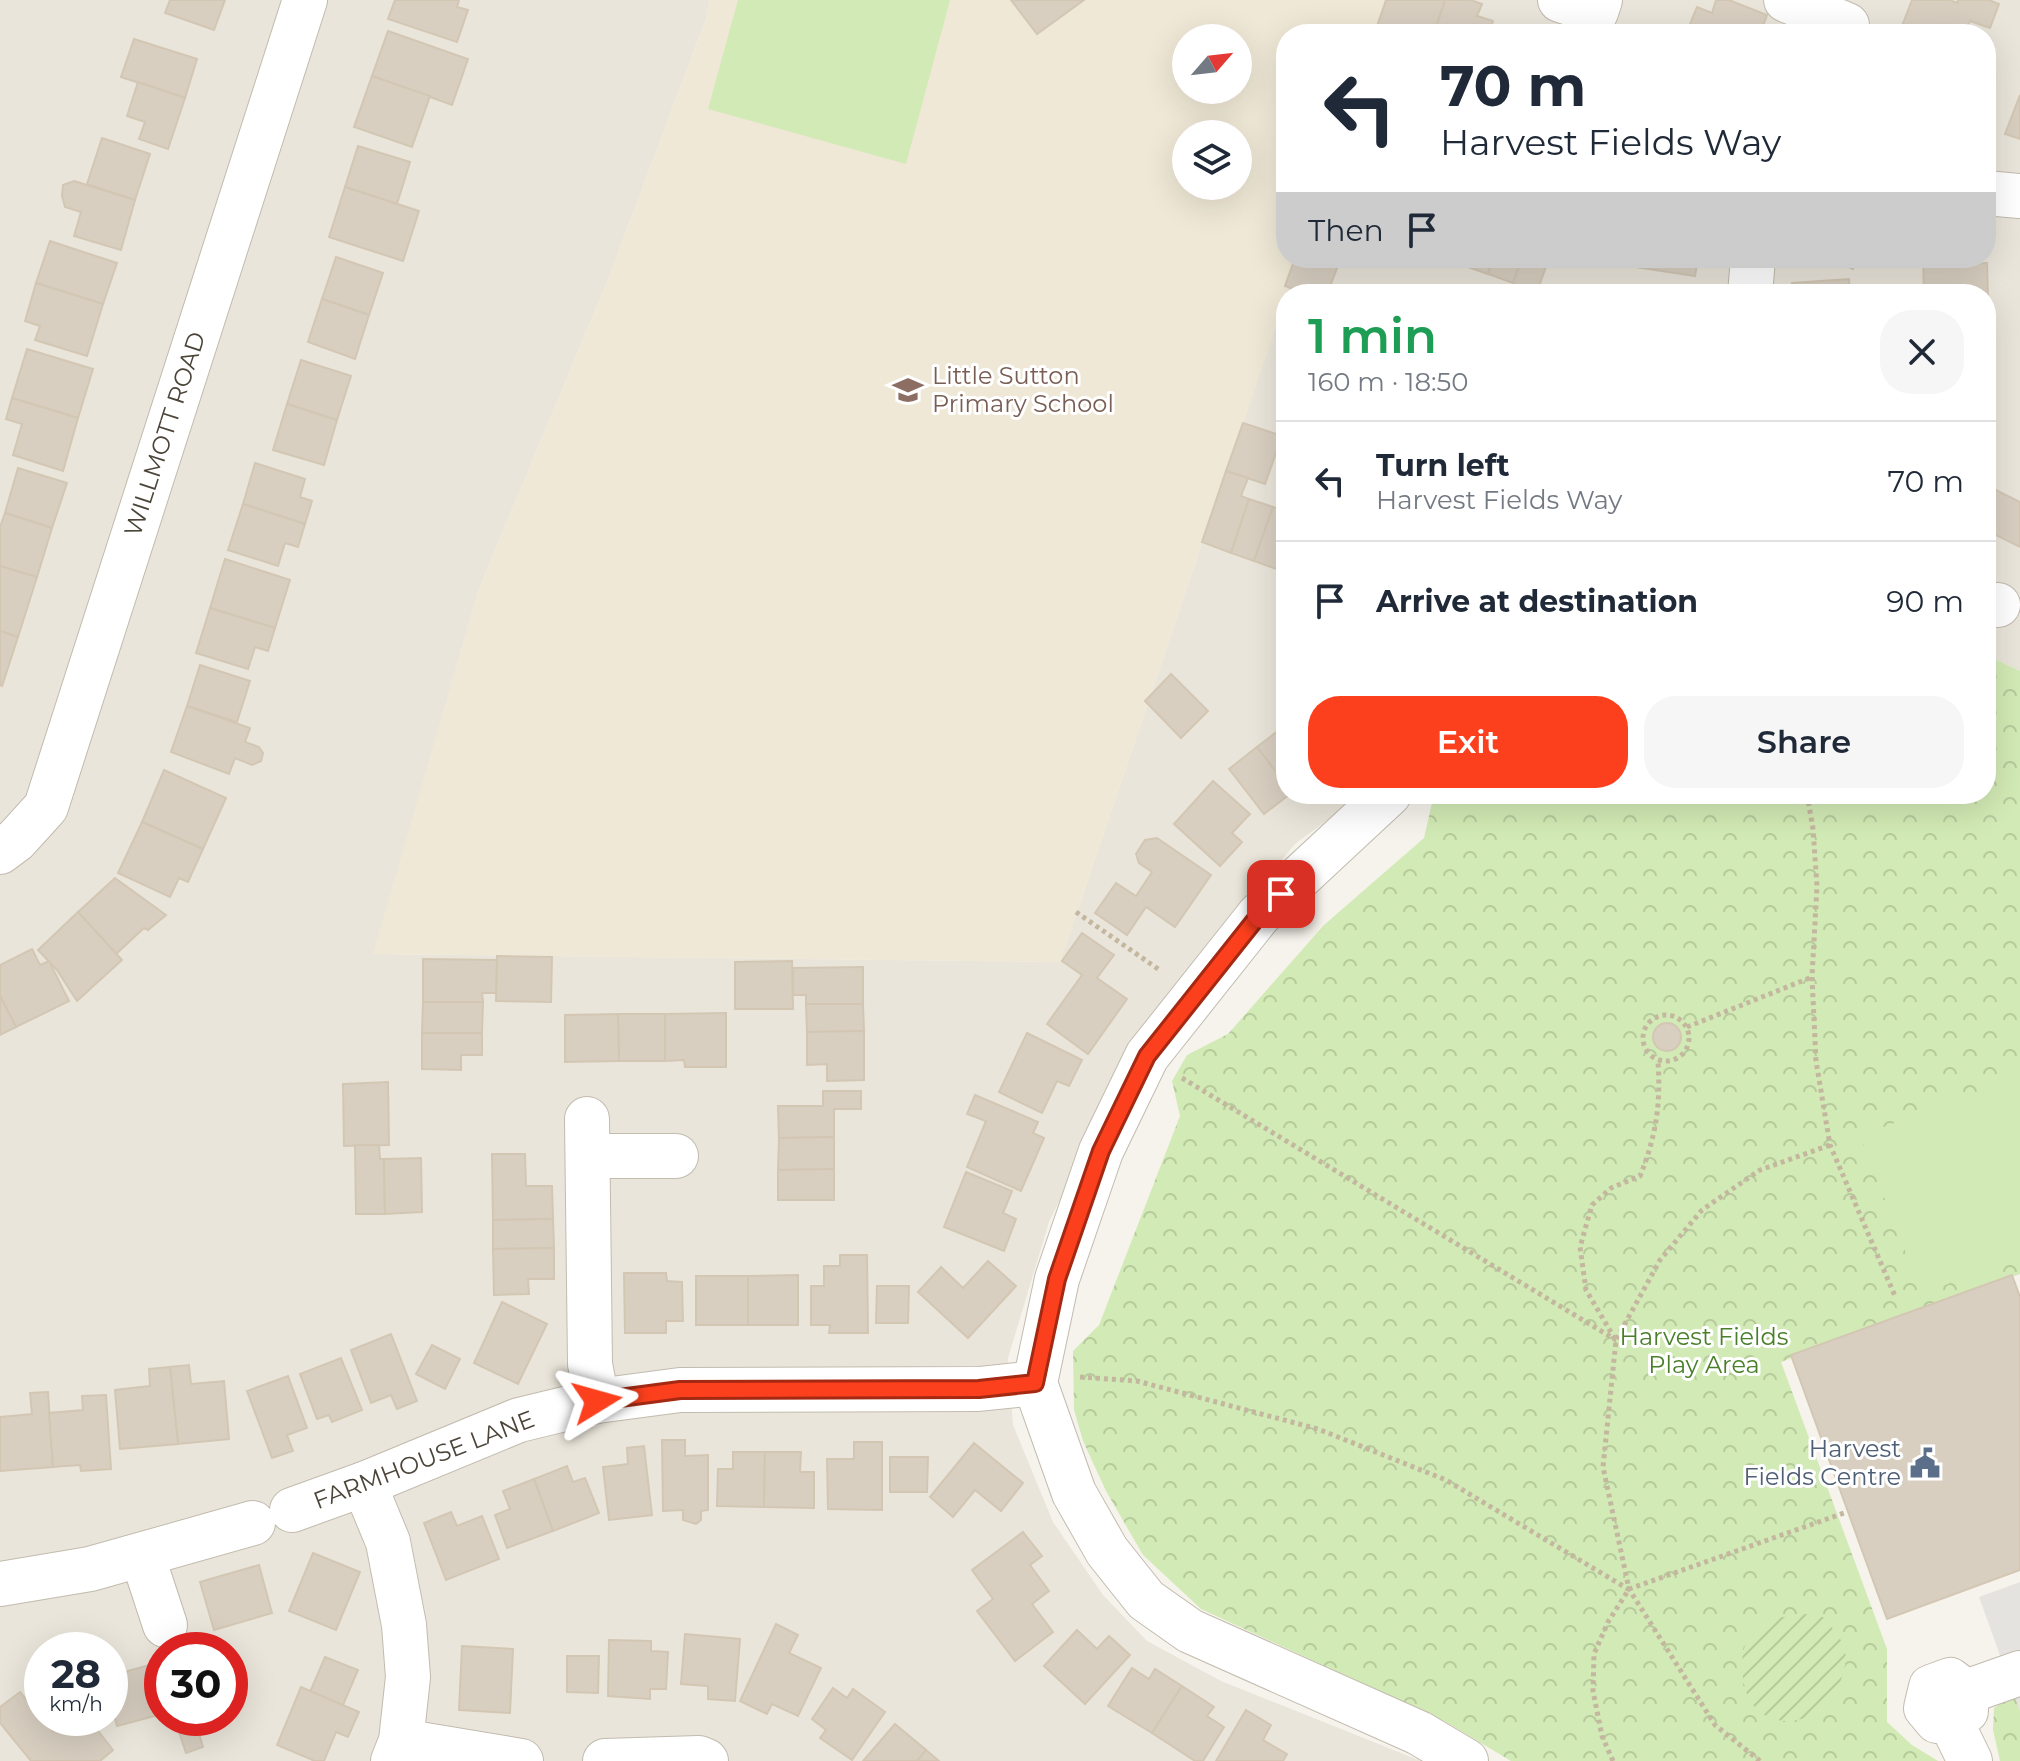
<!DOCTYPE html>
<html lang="en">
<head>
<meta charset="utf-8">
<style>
  body { margin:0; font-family:Montserrat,sans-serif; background:#f6f6f7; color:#1f2937; height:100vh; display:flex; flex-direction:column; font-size:30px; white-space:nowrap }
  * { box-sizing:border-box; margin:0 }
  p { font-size:26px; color:#747a83 }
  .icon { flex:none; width:44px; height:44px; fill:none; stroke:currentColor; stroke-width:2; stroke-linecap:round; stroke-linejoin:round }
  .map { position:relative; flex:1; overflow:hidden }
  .details { position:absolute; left:1276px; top:284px; width:720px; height:520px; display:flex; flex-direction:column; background:#fff; border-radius:32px; box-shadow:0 8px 32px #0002 }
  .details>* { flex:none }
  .banner { position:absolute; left:1276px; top:24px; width:720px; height:244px; border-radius:32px; box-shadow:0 8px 32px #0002; background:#fff; color:#1f2937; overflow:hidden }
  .needle { width:52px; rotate:62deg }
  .fabs { position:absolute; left:1172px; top:24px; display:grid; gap:16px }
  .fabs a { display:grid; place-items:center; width:80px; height:80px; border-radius:50%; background:#fff; box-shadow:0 8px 32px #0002; font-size:40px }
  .speed { position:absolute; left:24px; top:1632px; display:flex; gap:16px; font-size:40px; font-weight:700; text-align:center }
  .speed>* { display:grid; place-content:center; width:104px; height:104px; border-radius:50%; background:#fff; box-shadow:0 8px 32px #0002; line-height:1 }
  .speed small { font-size:20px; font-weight:400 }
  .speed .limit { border:12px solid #d22; background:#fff; color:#111 }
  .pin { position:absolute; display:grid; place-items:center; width:68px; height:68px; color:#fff; margin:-34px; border-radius:16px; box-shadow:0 4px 12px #0006 }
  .me { position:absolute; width:88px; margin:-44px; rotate:82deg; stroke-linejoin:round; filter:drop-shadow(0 0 6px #0008) }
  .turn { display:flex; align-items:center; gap:28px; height:168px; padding:0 32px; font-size:36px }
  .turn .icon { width:104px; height:104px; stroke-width:2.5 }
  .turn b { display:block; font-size:56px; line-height:68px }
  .then { display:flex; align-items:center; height:76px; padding:0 32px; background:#0003; gap:16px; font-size:30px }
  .round { display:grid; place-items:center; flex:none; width:84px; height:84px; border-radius:32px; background:#f6f6f7 }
  .head { display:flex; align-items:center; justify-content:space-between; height:136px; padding:0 32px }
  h1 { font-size:48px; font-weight:600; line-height:60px; color:#1e9e55 }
  .action { display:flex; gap:16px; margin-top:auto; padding:16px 32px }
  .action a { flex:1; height:92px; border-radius:32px; background:#fc3f1d; color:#fff; font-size:32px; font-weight:600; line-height:92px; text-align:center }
  .action a+a { background:#f6f6f7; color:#1f2937 }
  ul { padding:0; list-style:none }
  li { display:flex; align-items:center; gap:24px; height:120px; padding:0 32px; border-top:2px solid #e0e1e3 }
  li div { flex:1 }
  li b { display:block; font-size:30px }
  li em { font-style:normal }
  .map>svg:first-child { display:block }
  .residential { fill:#eae5da; fill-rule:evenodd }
  .education { fill:#efe8d6; fill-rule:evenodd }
  .park { fill:url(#park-crowns) }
  .garden { fill:url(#garden-furrows) }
  .pitch { fill:#d2eab5 }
  .parking { fill:#e5e3e0 }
  .building { fill:#d8cfc1; stroke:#d3c7b4; stroke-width:2 }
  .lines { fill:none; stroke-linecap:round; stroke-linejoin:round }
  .minor-casing { stroke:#c2bbae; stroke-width:46 }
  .path { stroke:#c4b79f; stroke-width:5; stroke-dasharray:4 4; stroke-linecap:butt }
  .minor { stroke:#fff; stroke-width:44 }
  .route-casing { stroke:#a42913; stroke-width:20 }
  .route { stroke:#fc3f1d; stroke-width:14 }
  .labels { text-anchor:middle; stroke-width:6; stroke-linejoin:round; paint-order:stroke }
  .education-label { font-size:24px; fill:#785e54; stroke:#fff; text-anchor:start }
  .street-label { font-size:24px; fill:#4b4439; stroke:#fff }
  .park-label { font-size:24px; fill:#4a7f2a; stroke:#fff }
  .service-label { font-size:24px; fill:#4e5e75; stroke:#fff; text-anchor:end }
</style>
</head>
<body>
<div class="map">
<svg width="2020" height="1761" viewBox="0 0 2020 1761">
  <defs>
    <pattern id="park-crowns" width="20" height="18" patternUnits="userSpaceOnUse" patternTransform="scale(2)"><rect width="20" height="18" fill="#d2eab5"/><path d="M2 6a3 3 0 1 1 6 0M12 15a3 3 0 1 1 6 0" fill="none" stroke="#b6ca9c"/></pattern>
    <pattern id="garden-furrows" width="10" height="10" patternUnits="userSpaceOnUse" patternTransform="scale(2)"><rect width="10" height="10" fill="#d2eab5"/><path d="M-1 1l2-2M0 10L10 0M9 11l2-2" fill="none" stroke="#b6ca9c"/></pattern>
  </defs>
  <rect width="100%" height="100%" fill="#f6f3ec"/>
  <g class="residential">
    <path d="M0,0H710L706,19L607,282L479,589L374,954L1060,962L1286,296V794H1362L1295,844L1152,1013L1049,1222L1008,1358L1013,1425L1053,1522L1103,1595L1147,1641L1221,1681L1421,1761H0ZM42,1650H110V1718H42ZM162,1650H230V1718H162Z"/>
    <path d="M1387,0H2020V671L1986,655V294H1287L1299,258H1986V34H1375Z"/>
  </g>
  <path class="education" d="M710,0H1387L1375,34H1286V258H1299L1060,962L373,954L479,589L607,282L706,19ZM1186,38H1238V90H1186ZM1186,134H1238V186H1186Z"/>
  <g class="park">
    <path d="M1986,655L2020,671V1274L1781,1362L1887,1649V1722L1912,1745L1938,1761H1511L1446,1722L1201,1609L1143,1555L1106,1491L1083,1441L1074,1410L1073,1351L1099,1325L1180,1116L1172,1081L1187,1055L1228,1034L1324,925L1424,838L1434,794H1986Z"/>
    <path d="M2015,1694L2020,1711V1761H2000L1993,1730L1994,1708Z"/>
  </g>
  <path class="garden" d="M1805,1614L1823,1617C1847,1645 1852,1652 1838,1688C1826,1719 1777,1735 1753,1705C1746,1697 1743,1681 1742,1670C1741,1627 1766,1617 1805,1614Z"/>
  <g class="pitch">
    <path d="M738,0H950L906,164L708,109Z"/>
    <path d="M2020,1075V1256L1922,1294L1860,1136Z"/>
  </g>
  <path class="parking" d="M2020,1582V1711L1979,1597Z"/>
  <g class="building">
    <path d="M170,0H225L214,30L165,13Z"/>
    <path d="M395,0H459L457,7L468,10L457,42L388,19Z"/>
    <path d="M1011,0H1084L1037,34Z"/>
    <path d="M1386,0H1445L1434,34H1382L1375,32Z"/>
    <path d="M1445,0H1471L1482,4L1477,16L1493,21L1489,34H1434Z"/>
    <path d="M1716,0H1729L1767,15L1760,34H1701L1688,29L1697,7L1712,13Z"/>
    <path d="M1912,0H1950L1957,3L1958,0H1989L1999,4L1990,28L1970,21L1965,34H1899Z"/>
    <path d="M1518,25L1545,34H1515Z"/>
    <path d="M388,31L468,59L452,105L372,76Z"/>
    <path d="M134,39L197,59L185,98L121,77Z"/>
    <path d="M372,76L430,96L412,147L354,127Z"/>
    <path d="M138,82L185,98L168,149L139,139L145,122L127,116Z"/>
    <path d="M2020,95V139L2005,134Z"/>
    <path d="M102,138L150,154L135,200L87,184Z"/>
    <path d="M358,146L410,162L397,204L345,187Z"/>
    <path d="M74,181L135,200L121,250L74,236L81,212L65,207L62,196L63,185Z"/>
    <path d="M345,187L419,211L403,261L329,237Z"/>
    <path d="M50,241L117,263L103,304L36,283Z"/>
    <path d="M336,257L383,273L369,315L322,299Z"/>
    <path d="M1295,258H1341L1327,294H1304L1285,286Z"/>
    <path d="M1464,258H1493L1488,274L1462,265Z"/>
    <path d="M1493,258H1522L1513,283L1488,274Z"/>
    <path d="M1522,258H1549L1537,292L1513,283Z"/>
    <path d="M1636,258H1698L1695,276L1635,267Z"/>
    <path d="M1828,258H1858L1853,269Z"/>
    <path d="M1923,258H1968V264L1987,263L1988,299L1986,294H1924Z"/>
    <path d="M1849,279L1850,294H1793L1792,283Z"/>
    <path d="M36,283L103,304L87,356L35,340L40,326L25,321Z"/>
    <path d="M1645,287L1696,288V294H1645Z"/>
    <path d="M322,299L369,315L355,359L308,342Z"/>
    <path d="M27,349L93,369L78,418L12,398Z"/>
    <path d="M301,360L351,376L337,420L287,404Z"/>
    <path d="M12,398L78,418L63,471L13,455L22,424L6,419Z"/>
    <path d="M287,404L337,420L324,465L273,450Z"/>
    <path d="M1243,423L1282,436L1265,484L1226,471Z"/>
    <path d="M255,463L305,479L300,497L312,501L305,524L243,504Z"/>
    <path d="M18,468L67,483L52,528L5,513Z"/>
    <path d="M1226,471L1248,478L1241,496L1249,499L1231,553L1202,542Z"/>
    <path d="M1986,485L2020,502V547L1990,532L1986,540Z"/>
    <path d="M1249,499L1273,507L1254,561L1231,553Z"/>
    <path d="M243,504L305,524L298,547L285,543L278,566L228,550Z"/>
    <path d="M1273,507L1286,512V559L1282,571L1254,561Z"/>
    <path d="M5,513L52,528L37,577L0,566V527Z"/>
    <path d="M225,559L290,580L275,628L210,608Z"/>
    <path d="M0,566L37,577L18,637L0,631Z"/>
    <path d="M210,608L275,628L268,651L255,647L248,669L196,653Z"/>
    <path d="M0,631L18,637L2,686L0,685Z"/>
    <path d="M200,665L250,681L237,722L187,706Z"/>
    <path d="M1171,674L1208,711L1181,738L1145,701Z"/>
    <path d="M187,706L250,728L245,742L259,747L263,753L261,761L252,765L235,758L229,774L171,752Z"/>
    <path d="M1283,727L1286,731V785L1257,747Z"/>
    <path d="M1257,747L1286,785V794H1290L1264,814L1229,769Z"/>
    <path d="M164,770L226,798L203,849L142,822Z"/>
    <path d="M1213,781L1250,814L1232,833L1242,842L1220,866L1174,824Z"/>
    <path d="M142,822L203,849L188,882L179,878L170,897L118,873Z"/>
    <path d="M1157,838L1211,875L1175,927L1146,907L1127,935L1095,913L1116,883L1136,896L1152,872L1139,863L1136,854L1145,840Z"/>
    <path d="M115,878L166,915L148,930L144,928L116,954L78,912Z"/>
    <path d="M78,912L122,960L77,1001L57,970L38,950Z"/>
    <path d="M1082,933L1114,955L1097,978L1127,999L1088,1054L1047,1024L1082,975L1062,961Z"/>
    <path d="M32,949L40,965L49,961L69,1001L16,1027L0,996V965Z"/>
    <path d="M497,956L552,957L551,1002L496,1001Z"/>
    <path d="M423,959L497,960L496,993H482L483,1002H423Z"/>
    <path d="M792,961L793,1009H735V962Z"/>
    <path d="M863,967V1004H806V995H793V968Z"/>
    <path d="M0,996L16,1027L0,1035Z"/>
    <path d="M423,1002H483L482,1033H422Z"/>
    <path d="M806,1004H863L864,1031L807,1032Z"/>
    <path d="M726,1013V1067H685L684,1060L665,1061V1014Z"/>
    <path d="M618,1014H665V1061H619Z"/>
    <path d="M618,1014L619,1061L565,1062V1015Z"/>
    <circle cx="1667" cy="1037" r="14"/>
    <path d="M864,1031V1080L827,1081V1064L807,1065V1032Z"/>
    <path d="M422,1033H482V1055H461V1070L422,1069Z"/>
    <path d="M1027,1033L1082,1060L1069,1086L1057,1081L1042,1113L999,1092Z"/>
    <path d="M388,1082L389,1145L344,1146L343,1084Z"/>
    <path d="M823,1091H861V1109H834V1137L779,1138L778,1106H823Z"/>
    <path d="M975,1095L1038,1122L1033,1133L1044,1138L1021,1191L967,1167L986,1121L967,1114Z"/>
    <path d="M834,1137V1169L778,1170L779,1138Z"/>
    <path d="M355,1145H379L380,1159H384L385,1214H356Z"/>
    <path d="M492,1154H525L526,1186H552L553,1219L493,1220Z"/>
    <path d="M421,1158L422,1212L385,1214L384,1159Z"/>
    <path d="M834,1169V1200H778V1170Z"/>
    <path d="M966,1172L1012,1191L1003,1213L1016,1219L1004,1251L944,1227Z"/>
    <path d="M553,1219L554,1248L493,1249V1220Z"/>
    <path d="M554,1248V1279H528L529,1294L494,1295L493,1249Z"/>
    <path d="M840,1255H867L868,1333H829L830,1325H811V1286H824V1266H840Z"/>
    <path d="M988,1261L1016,1286L968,1338L918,1292L941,1267L963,1288Z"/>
    <path d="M624,1273H666L667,1281L682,1282L683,1321H666V1333H625Z"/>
    <path d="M798,1275V1325H748V1276Z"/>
    <path d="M2012,1275L2020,1297V1570L1887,1619L1791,1355Z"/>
    <rect x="696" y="1276" width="52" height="49"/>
    <path d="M877,1286H909L908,1323H876Z"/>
    <path d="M502,1302L547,1324L518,1384L474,1363Z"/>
    <path d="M391,1334L417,1401L397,1409L391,1395L371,1403L351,1350Z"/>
    <path d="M432,1345L460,1359L445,1389L416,1374Z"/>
    <path d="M341,1358L362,1410L332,1422L329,1415L317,1419L300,1374Z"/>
    <path d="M189,1365L191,1384L224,1381L229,1439L178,1444L170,1367Z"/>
    <path d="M170,1367L178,1444L120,1449L115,1390L150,1386L149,1369Z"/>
    <path d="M288,1376L307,1428L287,1435L293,1451L272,1458L247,1391Z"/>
    <path d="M48,1392L53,1467L0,1471V1417L32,1414L30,1393Z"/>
    <path d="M106,1395L111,1469L81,1471L80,1465L53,1467L49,1413L83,1410L82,1396Z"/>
    <path d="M662,1440H685V1456L708,1455V1510L701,1511V1520L696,1524L683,1520V1510L663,1511Z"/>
    <path d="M854,1442H882V1510L828,1509L827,1459H854Z"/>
    <path d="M974,1443L1023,1483L1001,1511L975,1490L953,1517L930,1497Z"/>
    <path d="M644,1446L652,1515L609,1520L603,1467L628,1464L627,1448Z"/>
    <path d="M733,1452H765L764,1507L717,1506L718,1469H733Z"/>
    <path d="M765,1452H801L800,1472H814V1508L764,1507Z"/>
    <path d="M890,1457H928L927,1492H890Z"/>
    <path d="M567,1466L573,1482L585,1478L599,1513L553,1531L534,1479Z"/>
    <path d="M534,1479L553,1531L507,1548L495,1515L510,1509L503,1491Z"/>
    <path d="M451,1512L457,1526L482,1516L499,1559L446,1580L424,1523Z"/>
    <path d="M1023,1532L1042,1556L1030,1565L1049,1591L1032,1604L1053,1632L1015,1661L977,1611L993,1599L972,1570Z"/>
    <path d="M313,1553L360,1572L336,1630L289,1611Z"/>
    <path d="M259,1565L272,1613L214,1630L200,1582Z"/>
    <path d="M776,1624L798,1635L789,1653L821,1668L798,1716L772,1704L767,1714L740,1701Z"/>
    <path d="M1077,1630L1097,1649L1109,1636L1130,1655L1085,1704L1044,1666Z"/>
    <path d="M685,1634L740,1639L735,1701L708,1699V1686L681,1684Z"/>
    <path d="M609,1640L651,1641V1651L668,1652L666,1689H650V1699L608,1696Z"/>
    <path d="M462,1646L513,1649L510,1713L459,1710Z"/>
    <path d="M567,1656H599L598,1693L567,1692Z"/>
    <path d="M325,1657L358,1670L343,1705L310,1692Z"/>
    <path d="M160,1662L162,1714L117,1726L110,1700V1676Z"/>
    <path d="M1132,1668L1149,1679L1155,1669L1182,1686L1152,1733L1108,1706Z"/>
    <path d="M1182,1686L1214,1707L1207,1716L1224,1727L1203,1761H1195L1152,1733Z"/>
    <path d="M301,1687L359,1712L348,1737L336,1732L324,1761H315L277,1745Z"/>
    <path d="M833,1688L847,1698L853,1689L885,1712L852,1760L820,1738L826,1730L812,1719Z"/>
    <path d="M20,1692L53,1732L70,1718H88L113,1750L100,1761H31L0,1723V1707Z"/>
    <path d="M1246,1710L1271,1725L1263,1740L1287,1754L1283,1761H1216Z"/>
    <path d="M181,1718H194L203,1747L186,1753L175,1720Z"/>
    <path d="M895,1724L926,1750L917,1761H863Z"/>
    <path d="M926,1750L939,1761H917Z"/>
  </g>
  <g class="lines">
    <g class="minor-casing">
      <g id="minor">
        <path d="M1560,0L1596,12L1600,0"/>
        <path d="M1786,0L1847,25"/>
        <path d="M1986,193L2020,196"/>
        <path d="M1750,294L1753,258"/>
        <path d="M1986,605H1998"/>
        <path d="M1389,794L1259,915L1147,1056L1101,1151L1057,1279L1035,1383L1074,1493L1107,1551L1146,1600L1190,1631L1419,1733L1466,1761"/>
        <path d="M0,852L16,840L46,807L305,0"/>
        <path d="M587,1119L590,1364L597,1401"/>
        <path d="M588,1156H676"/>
        <path d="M364,1484L388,1542L404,1625L408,1677L401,1741L393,1761"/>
        <path d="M292,1510L364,1484L519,1420L597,1401L680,1390L979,1389L1035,1383"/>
        <path d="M142,1555L165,1625"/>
        <path d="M0,1584L90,1569L253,1523"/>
        <path d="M1950,1680L1966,1692V1711L1951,1722L1937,1721L1926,1708L1931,1687Z"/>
        <path d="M1966,1692L2020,1673"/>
        <path d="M1951,1722L1970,1761"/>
        <path d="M401,1741L521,1761"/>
        <path d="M605,1761L699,1758L706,1761"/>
      </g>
    </g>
    <g class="path">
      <path d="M1807,794L1813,829L1817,886L1812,977L1816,1061L1830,1145L1895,1296"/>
      <path d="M1076,912L1161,971"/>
      <circle cx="1666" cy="1038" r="23"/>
      <path d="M1687,1027L1812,977"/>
      <path d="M1182,1078L1616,1340"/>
      <path d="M1615,1339L1586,1290L1580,1247L1592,1205L1611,1188L1640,1176C1656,1137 1661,1103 1658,1062"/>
      <path d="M1080,1377L1137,1381L1318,1429L1446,1480L1628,1589"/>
      <path d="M1613,1761L1602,1736L1593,1691L1594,1654L1608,1622L1629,1589L1844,1513"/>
      <path d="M1760,1761L1715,1725L1629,1589L1603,1467L1616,1340L1660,1260L1702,1210L1760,1170L1830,1145"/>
    </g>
    <use href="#minor" class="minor"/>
  </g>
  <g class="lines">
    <g class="route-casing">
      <path id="route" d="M597,1401L680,1390L979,1389L1035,1383L1057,1279L1101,1151L1147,1056L1259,915L1281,894"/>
    </g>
    <use href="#route" class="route"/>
  </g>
  <defs>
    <g id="school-bare" transform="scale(2.4)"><path d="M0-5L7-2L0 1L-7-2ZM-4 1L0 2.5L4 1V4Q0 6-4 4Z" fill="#8d6e63" stroke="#fff" stroke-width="2.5" paint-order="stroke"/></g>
    <g id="civic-bare" transform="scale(2.4)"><path d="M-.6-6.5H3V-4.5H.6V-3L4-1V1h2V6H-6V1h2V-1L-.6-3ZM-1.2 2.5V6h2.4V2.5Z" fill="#5c6f8a" stroke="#fff" stroke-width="2.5" paint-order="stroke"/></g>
  </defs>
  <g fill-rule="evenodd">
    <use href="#school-bare" x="908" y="390"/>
    <use href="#civic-bare" x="1925" y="1463"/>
  </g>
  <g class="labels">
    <g class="education-label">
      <text x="932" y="384">Little Sutton<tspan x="932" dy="28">Primary School</tspan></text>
    </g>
    <g class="street-label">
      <text transform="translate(165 434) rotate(-72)" y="8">WILLMOTT ROAD</text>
      <text transform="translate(424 1460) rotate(-21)" y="8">FARMHOUSE LANE</text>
    </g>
    <g class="park-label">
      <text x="1704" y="1345">Harvest Fields<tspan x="1704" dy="28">Play Area</tspan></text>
    </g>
    <g class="service-label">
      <text x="1901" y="1457">Harvest<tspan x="1901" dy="28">Fields Centre</tspan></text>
    </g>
  </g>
</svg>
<div class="fabs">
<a><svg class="needle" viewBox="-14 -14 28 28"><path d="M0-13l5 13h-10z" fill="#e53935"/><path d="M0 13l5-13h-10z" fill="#747a83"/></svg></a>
<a><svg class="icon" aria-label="layers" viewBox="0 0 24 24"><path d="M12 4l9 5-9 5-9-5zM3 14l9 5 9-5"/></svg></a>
</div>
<div class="speed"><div>28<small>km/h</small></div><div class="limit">30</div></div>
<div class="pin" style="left:1281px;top:894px;background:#d93025"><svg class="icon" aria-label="arrive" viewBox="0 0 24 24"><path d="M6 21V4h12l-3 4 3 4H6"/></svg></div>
<svg class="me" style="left:597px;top:1401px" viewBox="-20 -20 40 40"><path d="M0-17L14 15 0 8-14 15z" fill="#fc3f1d" stroke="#fff" stroke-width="4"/></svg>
<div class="banner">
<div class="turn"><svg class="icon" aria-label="left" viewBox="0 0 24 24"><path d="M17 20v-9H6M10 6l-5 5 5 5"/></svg><div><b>70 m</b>Harvest Fields Way</div></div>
<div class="then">Then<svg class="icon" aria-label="arrive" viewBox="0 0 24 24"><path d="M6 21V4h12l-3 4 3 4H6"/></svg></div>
</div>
<section class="details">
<div class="head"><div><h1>1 min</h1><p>160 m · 18:50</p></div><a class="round"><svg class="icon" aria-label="close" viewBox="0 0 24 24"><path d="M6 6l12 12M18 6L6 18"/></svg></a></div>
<ul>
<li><svg class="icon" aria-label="left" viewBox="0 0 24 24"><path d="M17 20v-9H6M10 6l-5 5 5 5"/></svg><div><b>Turn left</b><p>Harvest Fields Way</p></div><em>70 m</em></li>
<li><svg class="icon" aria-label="arrive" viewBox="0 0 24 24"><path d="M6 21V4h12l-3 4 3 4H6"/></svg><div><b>Arrive at destination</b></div><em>90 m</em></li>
</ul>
<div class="action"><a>Exit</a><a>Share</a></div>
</section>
</div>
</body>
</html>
